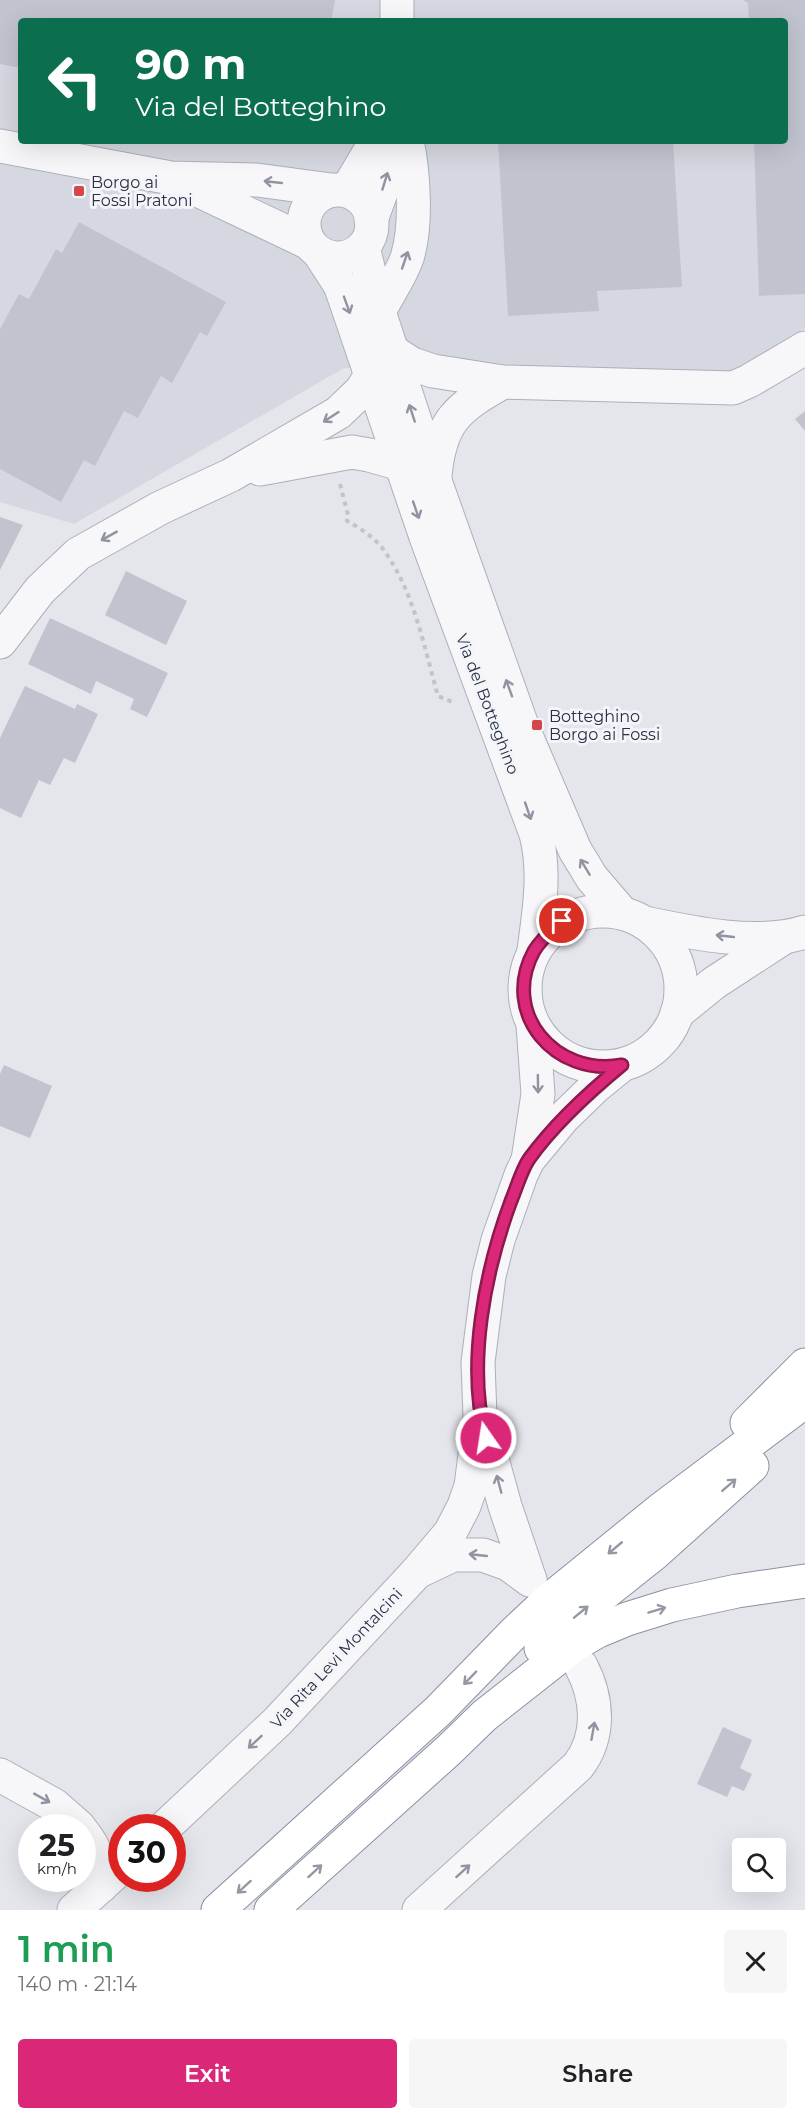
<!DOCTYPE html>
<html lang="en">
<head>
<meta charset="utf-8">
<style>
  body { margin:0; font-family:Montserrat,sans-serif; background:#f6f6f6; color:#202124; height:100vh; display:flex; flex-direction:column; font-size:22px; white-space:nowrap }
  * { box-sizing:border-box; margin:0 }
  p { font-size:20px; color:#757577 }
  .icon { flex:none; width:33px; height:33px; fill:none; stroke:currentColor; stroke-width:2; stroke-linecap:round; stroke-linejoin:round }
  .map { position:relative; height:1910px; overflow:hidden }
  .sheet { display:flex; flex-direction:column; background:#fff; flex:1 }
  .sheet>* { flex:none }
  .top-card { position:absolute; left:18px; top:18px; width:770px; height:126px; border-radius:6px; box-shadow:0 6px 24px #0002; background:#0b6e4f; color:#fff; overflow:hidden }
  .fabs { position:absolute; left:732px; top:1838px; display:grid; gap:12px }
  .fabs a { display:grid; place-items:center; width:54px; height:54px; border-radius:6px; background:#fff; box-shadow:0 6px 24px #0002; font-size:30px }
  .speed { position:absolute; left:18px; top:1814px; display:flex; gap:12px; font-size:30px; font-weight:700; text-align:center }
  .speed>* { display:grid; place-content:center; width:78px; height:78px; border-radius:50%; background:#fff; box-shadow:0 6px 24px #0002; line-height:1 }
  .speed small { font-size:15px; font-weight:400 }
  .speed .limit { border:9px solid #d22; background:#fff; color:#111 }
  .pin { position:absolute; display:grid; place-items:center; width:51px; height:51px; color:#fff; margin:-26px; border:3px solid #fff; border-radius:50%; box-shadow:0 2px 6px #0007 }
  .me { position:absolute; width:66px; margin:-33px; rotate:347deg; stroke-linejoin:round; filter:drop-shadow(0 0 4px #0008) }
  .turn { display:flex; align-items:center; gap:21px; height:126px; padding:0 18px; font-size:27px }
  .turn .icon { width:78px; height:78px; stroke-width:2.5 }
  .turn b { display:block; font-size:42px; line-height:51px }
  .round { display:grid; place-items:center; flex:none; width:63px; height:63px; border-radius:6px; background:#f6f6f6 }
  .headline { display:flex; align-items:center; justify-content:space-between; height:102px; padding:0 18px }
  h1 { font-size:36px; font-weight:600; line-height:45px; color:#1e9e55 }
  .cta { display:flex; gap:12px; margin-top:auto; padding:12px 18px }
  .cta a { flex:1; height:69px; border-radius:6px; background:#db2777; color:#fff; font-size:24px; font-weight:600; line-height:69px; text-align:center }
  .cta a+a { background:#f6f6f6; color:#202124 }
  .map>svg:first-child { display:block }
  .built { fill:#d6d8e1; fill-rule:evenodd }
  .building { fill:#c1c4cf }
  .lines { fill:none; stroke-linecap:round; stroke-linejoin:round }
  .minor-casing { stroke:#acafba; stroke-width:35 }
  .trunk-casing { stroke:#8a91a3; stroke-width:35 }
  .path { stroke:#c2c3cb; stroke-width:4; stroke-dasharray:4.5 4.5; stroke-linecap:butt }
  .minor { stroke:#f7f7fa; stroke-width:33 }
  .trunk { stroke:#fff; stroke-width:33 }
  .oneway { stroke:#9094a0 }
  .oneway2 { stroke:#9498a2 }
  .route-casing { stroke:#8e194d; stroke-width:15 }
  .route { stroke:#db2777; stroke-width:10 }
  .poi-dot { fill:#d34748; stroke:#f4f5f9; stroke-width:2 }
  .labels { text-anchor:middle; stroke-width:6; stroke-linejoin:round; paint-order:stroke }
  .poi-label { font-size:16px; fill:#2a3045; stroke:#f4f5f9; text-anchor:start }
  .street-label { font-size:16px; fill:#2a3045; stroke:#f4f5f9 }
</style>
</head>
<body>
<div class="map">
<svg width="805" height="1910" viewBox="0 0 805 1910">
  <rect width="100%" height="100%" fill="#e4e6ec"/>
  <path class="built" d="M0,0H805V328L734,374L344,368L74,524L0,502ZM21,21H784V141H21Z"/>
  <g class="building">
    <path d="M0,0H335L331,21H21V68L0,64Z"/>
    <path d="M743,0H805V294L759,296L754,141H784V21H749L748,3Z"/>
    <path d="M498,141H673L682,287L597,291L599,311L508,316Z"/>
    <path d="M79,222L226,302L207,336L200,332L172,383L161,376L138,418L124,411L95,466L84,460L61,502L0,469V329L19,294L29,299L56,249L62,253Z"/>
    <path d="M805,411V431L795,419Z"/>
    <path d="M0,517L23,525L0,570Z"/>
    <path d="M126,571L187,601L166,645L105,615Z"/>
    <path d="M50,618L168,673L147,717L130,709L134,699L96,681L91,694L28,664Z"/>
    <path d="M25,686L75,709L77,704L98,714L75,763L64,758L50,785L39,780L21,818L0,808V738Z"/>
    <path d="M4,1065L52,1086L30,1138L0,1126V1074Z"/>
    <path d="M723,1727L752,1740L740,1768L752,1774L744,1791L732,1786L727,1797L697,1784Z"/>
  </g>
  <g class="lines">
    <g class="minor-casing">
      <g id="minor">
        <path d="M397,0V21"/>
        <path d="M0,146L171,178L257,180L331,190"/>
        <path d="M183,183L309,243"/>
        <path d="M347,190L376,141"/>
        <circle cx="338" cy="224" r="34"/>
        <path d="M371,220L387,176L395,141"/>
        <path d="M363,247L379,312L435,481L524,731L575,850L592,878L622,913"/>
        <path d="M320,254L340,285L346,302L426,537L536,834C546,872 539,912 534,950"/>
        <path d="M379,312C388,294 400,277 407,258C417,226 414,174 407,141"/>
        <path d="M392,351L412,364L433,371L503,382L733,388L749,381L805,348"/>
        <path d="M260,469L352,452L369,455L401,464"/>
        <path d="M435,476C440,421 457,408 503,382"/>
        <path d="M0,642L40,590L78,554L160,508L231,475L338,413L361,391L371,375"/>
        <circle cx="603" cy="989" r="78"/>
        <path d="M645,923C692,933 758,947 805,932"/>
        <path d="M677,1013L714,983L783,938"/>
        <path d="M528,1160L538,1094L533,1025"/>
        <path d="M484,1430L505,1506L530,1580"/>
        <path d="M417,1572L450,1533L464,1506L471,1486L480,1416L478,1362L489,1276L498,1240L521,1175L528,1160L563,1118L595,1087L622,1065"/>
        <path d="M0,1775L54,1805L79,1827"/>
        <path d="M165,1827L277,1722L417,1572L453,1555H483L508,1564L530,1580"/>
        <path d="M82,1831C96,1848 102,1865 101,1886"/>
        <path d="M74,1910L122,1867"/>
        <path d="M419,1910L578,1766C601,1736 598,1698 581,1666"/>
      </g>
    </g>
    <g class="trunk-casing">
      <g id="trunk">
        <path d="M747,1423L805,1365"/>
        <path d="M541,1648L577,1615L655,1553L752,1466"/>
        <path d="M218,1910L438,1711L515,1632L548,1601L660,1510L805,1401"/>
        <path d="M271,1910L449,1750L484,1716L574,1645L598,1631L627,1619L672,1605L737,1591L805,1581"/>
      </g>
    </g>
    <path class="path" d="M340,484L348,515L347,521C360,528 374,537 383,549C414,591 424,647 438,696L455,703"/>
    <use href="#minor" class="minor"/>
    <use href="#trunk" class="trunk"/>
  </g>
  <defs><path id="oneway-shaft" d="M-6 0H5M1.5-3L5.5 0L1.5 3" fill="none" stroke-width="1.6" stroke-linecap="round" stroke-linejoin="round" transform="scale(1.5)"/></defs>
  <g class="oneway">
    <use href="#oneway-shaft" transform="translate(385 181) rotate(-73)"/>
    <use href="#oneway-shaft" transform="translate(273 182) rotate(-174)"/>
    <use href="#oneway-shaft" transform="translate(405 260) rotate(-71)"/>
    <use href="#oneway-shaft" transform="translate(347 305) rotate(70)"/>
    <use href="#oneway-shaft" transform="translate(412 413) rotate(-108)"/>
    <use href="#oneway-shaft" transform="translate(331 417) rotate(147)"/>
    <use href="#oneway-shaft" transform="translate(416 510) rotate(71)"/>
    <use href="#oneway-shaft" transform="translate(109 536) rotate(151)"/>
    <use href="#oneway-shaft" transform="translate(509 688) rotate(-110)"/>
    <use href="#oneway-shaft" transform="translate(528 811) rotate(71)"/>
    <use href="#oneway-shaft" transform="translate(585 867) rotate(-121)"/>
    <use href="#oneway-shaft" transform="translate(725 936) rotate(-174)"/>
    <use href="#oneway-shaft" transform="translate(538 1084) rotate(89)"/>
    <use href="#oneway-shaft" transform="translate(499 1484) rotate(-105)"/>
    <use href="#oneway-shaft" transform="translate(478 1555) rotate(-174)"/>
    <use href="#oneway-shaft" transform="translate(593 1731) rotate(-80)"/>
    <use href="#oneway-shaft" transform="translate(255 1742) rotate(137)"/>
    <use href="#oneway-shaft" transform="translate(42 1798) rotate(29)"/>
    <use href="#oneway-shaft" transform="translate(463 1871) rotate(-42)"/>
  </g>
  <g class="oneway2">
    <use href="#oneway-shaft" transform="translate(729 1485) rotate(-41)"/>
    <use href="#oneway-shaft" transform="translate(615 1548) rotate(140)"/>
    <use href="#oneway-shaft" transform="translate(657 1610) rotate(-17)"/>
    <use href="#oneway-shaft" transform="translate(581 1612) rotate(-39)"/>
    <use href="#oneway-shaft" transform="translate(470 1678) rotate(134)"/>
    <use href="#oneway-shaft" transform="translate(315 1871) rotate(-42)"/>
    <use href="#oneway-shaft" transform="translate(244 1887) rotate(138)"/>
  </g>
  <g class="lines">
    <g class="route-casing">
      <path id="route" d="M486,1438C466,1365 485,1271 511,1201C517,1187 521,1171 529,1159C555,1123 588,1093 622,1065C555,1077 500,1013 534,951C541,939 552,930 562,921"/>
    </g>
    <use href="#route" class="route"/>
  </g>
  <g class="poi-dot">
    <rect x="73" y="185" width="12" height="12" rx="3"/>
    <rect x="531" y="719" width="12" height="12" rx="3"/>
  </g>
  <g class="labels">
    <g class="poi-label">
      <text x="91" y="188">Borgo ai<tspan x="91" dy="18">Fossi Pratoni</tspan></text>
      <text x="549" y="722">Botteghino<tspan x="549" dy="18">Borgo ai Fossi</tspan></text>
    </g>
    <g class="street-label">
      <text transform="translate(488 704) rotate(69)" y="6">Via del Botteghino</text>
      <text transform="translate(336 1658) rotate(-47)" y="6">Via Rita Levi Montalcini</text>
    </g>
  </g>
</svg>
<div class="fabs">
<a><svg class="icon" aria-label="search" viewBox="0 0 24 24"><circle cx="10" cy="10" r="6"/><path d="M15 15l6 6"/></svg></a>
</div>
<div class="speed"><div>25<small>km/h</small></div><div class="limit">30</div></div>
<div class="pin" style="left:562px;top:921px;background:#d93025"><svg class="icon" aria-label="arrive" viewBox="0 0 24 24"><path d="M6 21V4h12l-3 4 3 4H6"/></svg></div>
<svg class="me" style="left:486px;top:1438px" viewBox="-20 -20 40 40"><circle r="17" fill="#db2777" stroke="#fff" stroke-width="3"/><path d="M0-11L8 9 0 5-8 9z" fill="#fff"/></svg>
<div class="top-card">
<div class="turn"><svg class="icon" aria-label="left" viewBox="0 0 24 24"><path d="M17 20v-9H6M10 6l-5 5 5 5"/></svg><div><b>90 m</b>Via del Botteghino</div></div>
</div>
</div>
<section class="sheet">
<div class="headline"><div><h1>1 min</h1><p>140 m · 21:14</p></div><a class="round"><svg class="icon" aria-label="close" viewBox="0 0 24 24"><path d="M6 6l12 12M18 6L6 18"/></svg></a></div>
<div class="cta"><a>Exit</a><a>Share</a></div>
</section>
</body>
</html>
